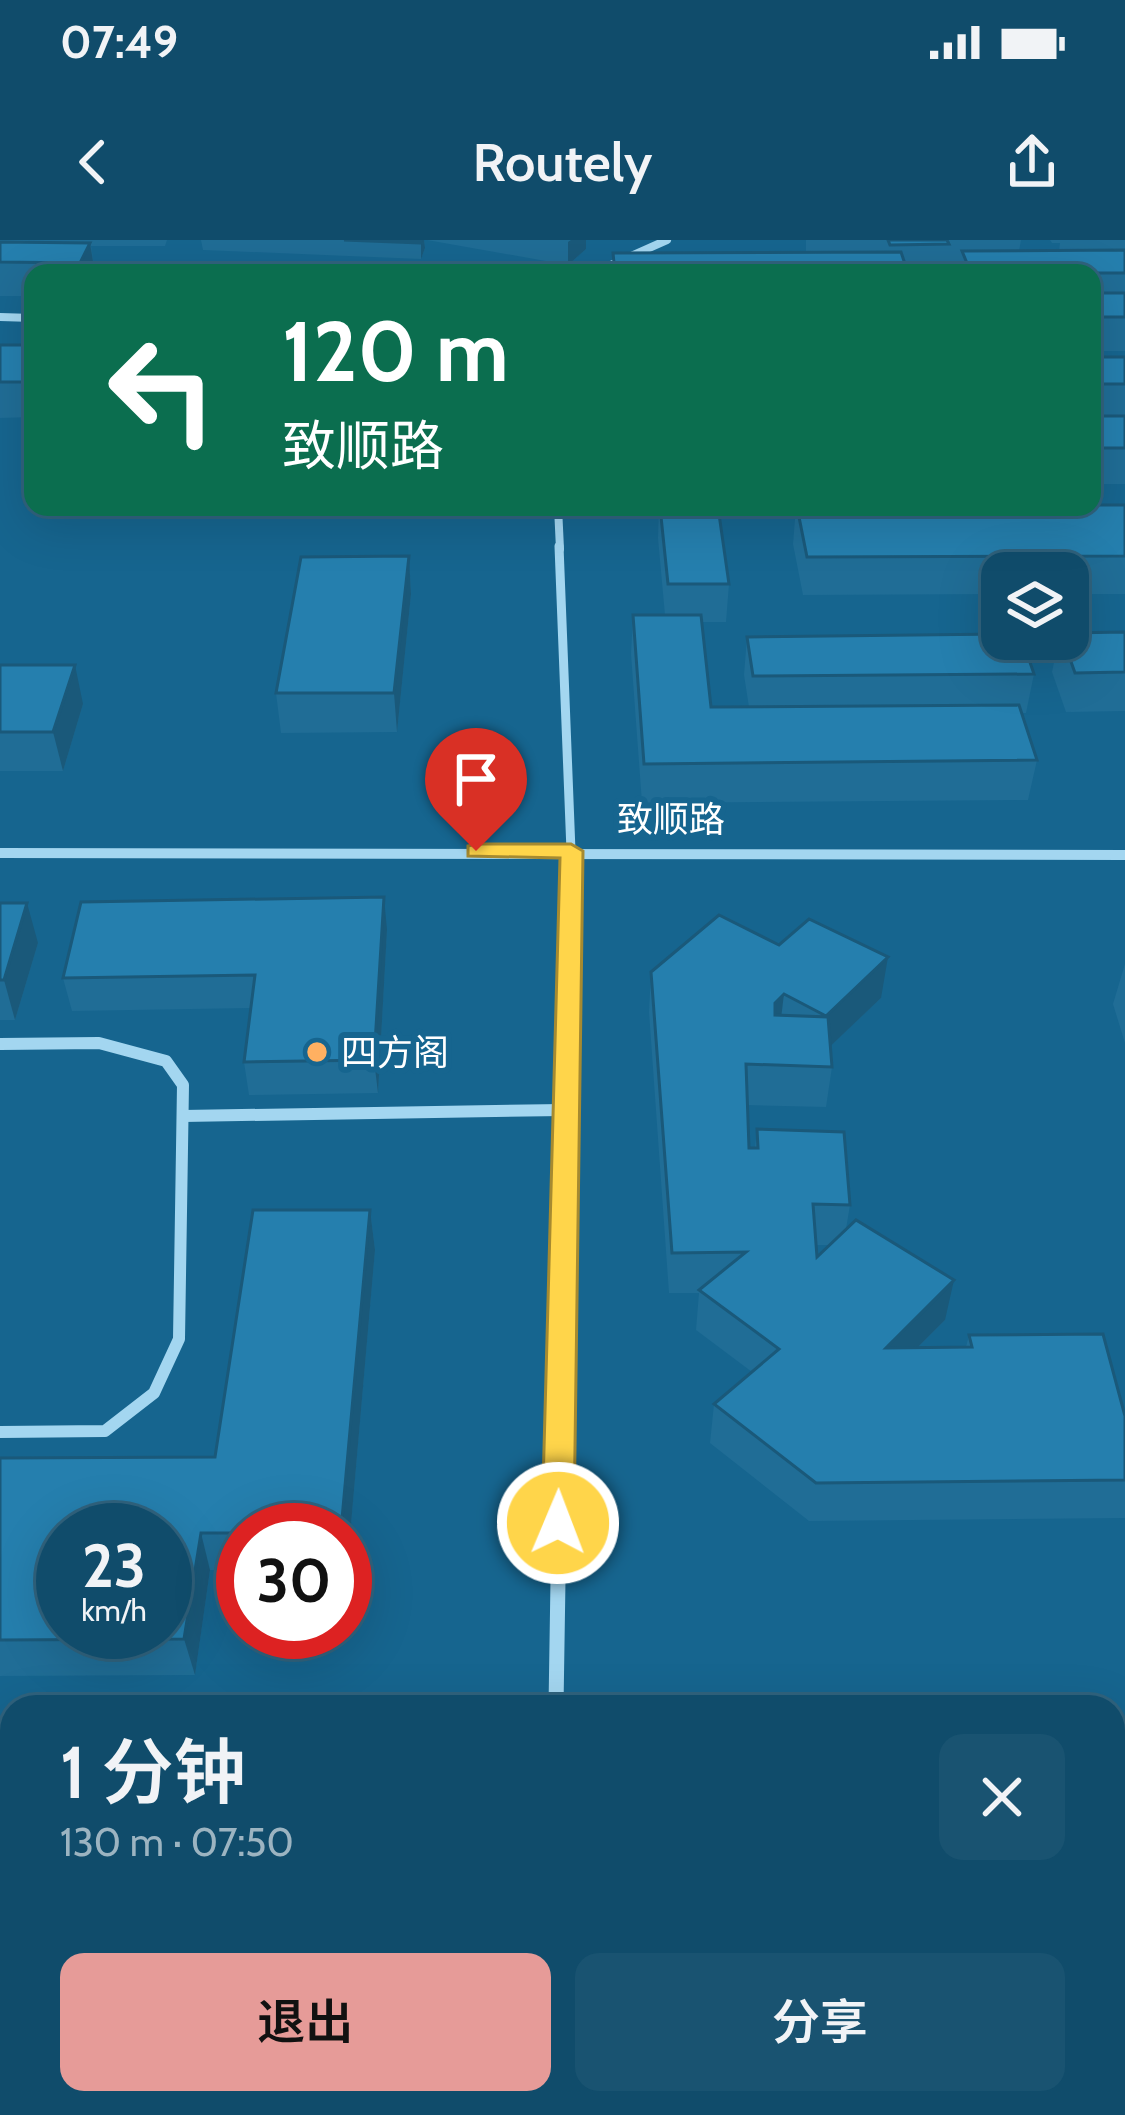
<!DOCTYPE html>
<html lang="zh">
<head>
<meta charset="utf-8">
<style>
  body { margin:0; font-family:Cabin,"Noto Sans SC",sans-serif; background:#195371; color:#f1f3f6; height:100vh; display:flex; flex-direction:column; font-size:45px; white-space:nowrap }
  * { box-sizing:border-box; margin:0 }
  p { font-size:39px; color:#9cb4c1 }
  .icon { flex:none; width:66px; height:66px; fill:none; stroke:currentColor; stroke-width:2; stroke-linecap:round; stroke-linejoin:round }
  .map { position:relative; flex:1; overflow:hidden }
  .panel { position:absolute; left:0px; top:1455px; width:1125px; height:420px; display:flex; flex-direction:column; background:#104c6b; border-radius:36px 36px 0 0; box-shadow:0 12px 48px #0002,0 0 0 3px #30637e }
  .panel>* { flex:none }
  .hud { position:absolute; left:24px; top:24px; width:1077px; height:252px; border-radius:24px; box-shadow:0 12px 48px #0002,0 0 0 3px #30637e; background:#0b6e4f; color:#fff; overflow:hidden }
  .controls { position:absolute; left:981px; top:312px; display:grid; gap:24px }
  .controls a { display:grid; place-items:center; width:108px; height:108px; border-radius:24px; background:#104c6b; box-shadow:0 12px 48px #0002,0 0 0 3px #30637e; font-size:60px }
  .speed { position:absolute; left:36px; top:1263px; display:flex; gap:24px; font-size:60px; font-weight:700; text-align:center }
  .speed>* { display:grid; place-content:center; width:156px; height:156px; border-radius:50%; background:#104c6b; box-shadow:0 12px 48px #0002,0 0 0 3px #30637e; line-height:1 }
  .speed small { font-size:30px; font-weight:400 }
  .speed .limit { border:18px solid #d22; background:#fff; color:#111 }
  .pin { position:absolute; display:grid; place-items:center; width:102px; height:102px; color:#fff; margin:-123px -51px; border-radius:50% 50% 50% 0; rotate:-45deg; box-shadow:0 0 12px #0007 }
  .pin .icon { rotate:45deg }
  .me { position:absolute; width:132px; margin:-66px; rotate:1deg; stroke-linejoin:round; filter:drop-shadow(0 0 9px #0008) }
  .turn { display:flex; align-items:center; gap:42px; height:252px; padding:0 60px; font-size:54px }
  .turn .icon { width:156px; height:156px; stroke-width:2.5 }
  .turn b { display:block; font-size:84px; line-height:102px }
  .round { display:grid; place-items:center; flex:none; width:126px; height:126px; border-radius:24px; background:#195371 }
  .headline { display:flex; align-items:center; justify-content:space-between; height:204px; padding:0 60px }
  h1 { font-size:72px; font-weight:600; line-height:90px }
  .cta { display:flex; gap:24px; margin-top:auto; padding:24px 60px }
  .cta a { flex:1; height:138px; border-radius:24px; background:#e69b98; color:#111; font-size:48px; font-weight:600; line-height:138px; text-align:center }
  .cta a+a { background:#195371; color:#f1f3f6 }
  .status { display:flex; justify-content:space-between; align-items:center; height:84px; padding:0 60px; background:#104c6b; direction:ltr }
  .status svg { height:33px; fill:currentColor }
  header { display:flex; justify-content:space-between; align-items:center; height:156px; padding:0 60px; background:#104c6b; font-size:54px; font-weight:600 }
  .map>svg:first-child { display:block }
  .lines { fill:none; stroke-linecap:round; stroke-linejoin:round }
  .minor-far3 { stroke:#a3d6f0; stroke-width:8 }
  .minor-far2 { stroke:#a3d6f0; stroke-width:9 }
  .minor-far1 { stroke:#a3d6f0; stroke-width:12 }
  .minor { stroke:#a3d6f0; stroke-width:15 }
  .tertiary { fill:#a3d6f0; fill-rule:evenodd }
  .wall { fill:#206d96; fill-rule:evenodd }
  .shaded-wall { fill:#1a597a }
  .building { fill:#257fae; stroke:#1a597a; stroke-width:3; fill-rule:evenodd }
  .route { fill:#ffd54a; stroke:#a68a30; stroke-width:3 }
  .poi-dot { fill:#ffb061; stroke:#16658f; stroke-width:4.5 }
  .labels { text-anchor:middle; stroke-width:12; stroke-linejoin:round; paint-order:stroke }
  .street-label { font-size:36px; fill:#fff; stroke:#16658f }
  .poi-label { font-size:36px; fill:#fff; stroke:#16658f; text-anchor:start }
</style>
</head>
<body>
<div class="status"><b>07:49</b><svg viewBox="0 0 49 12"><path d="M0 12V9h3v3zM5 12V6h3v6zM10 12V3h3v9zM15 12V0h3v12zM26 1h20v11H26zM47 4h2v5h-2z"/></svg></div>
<header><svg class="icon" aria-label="back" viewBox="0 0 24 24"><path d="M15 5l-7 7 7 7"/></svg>Routely<svg class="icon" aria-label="share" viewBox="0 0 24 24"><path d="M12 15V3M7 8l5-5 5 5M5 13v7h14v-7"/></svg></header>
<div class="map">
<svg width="1125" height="1875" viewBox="0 0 1125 1875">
  <rect width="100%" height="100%" fill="#16658f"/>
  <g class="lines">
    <g class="minor-far3">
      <path d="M593,33L667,0"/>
      <path d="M0,77L33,78"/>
      <path d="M558,267L560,309"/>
    </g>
    <path class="minor-far2" d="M559,306L571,611L569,705"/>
    <g class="minor-far1">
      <path d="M0,804L99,803L166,821L183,845L179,1099L154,1153L105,1191L0,1192"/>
      <path d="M183,876L563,870"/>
      <path d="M560,1216L569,702"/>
    </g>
    <g class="minor">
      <path d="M556,1467L560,1213"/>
      <path d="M0,1539L12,1538"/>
      <path d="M1113,1544H1125"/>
    </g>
    <path class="tertiary" d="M0,608L1125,610V620L0,618Z"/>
  </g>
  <g class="wall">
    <path d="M0,0H167L165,6H91L95,33H33V56H0Z"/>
    <path d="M201,0H424L425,8L421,19L203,10Z"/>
    <path d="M427,0H586V9L568,25Z"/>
    <path d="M806,0H1021L1019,11H1059L1060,3H1052L1050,0H1125V111H1092V33H958L960,24L946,25L944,33H613V13L806,12Z"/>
    <path d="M0,105H33V177L0,178Z"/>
    <rect x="1092" y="117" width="33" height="127"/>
    <path d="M1125,265V354H1068V333H1002V354L803,355L793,304L796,267Z"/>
    <path d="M609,267H641V275H610Z"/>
    <path d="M659,267H752L751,278L720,279L729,344L726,382H701L711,467H749L744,435L747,397L1034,434L1026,473H1021L1037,520L1028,560L642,563L631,414L633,375H665L658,298Z"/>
    <path d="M409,316L411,354L397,492L281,493L276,453Z"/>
    <path d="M1125,392V471L1066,472L1052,432L1059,399Z"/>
    <path d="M0,425L83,464L63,531H0Z"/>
    <path d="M0,663L38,703L15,780H0Z"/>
    <path d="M387,690L378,853L249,855L244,822L251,768L72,771L63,738Z"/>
    <path d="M1125,724V803L1113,764Z"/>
    <path d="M651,732L881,758L830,806L832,827L826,867L747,865L749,908H755L757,889L850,965L846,989L945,1080L917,1108L966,1107L969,1095L1125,1176V1278L809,1281L710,1203L714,1164L752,1132L696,1090L699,1053H669L649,772ZM816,1005H829L817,1017Z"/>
    <path d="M370,970L375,1010L347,1330H345V1290H243V1330H210L195,1435L0,1436V1218L215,1217Z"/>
  </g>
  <g class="shaded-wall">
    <path d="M421,0H424L425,8L421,19Z"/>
    <path d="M571,0H586V9L568,25V2Z"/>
    <path d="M90,3L95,33H82L80,23Z"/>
    <path d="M409,316L411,354L397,492L394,453Z"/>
    <path d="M75,425L83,464L63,531L53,492Z"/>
    <path d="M384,657L387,690L378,853L374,820Z"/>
    <path d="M27,663L38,703L15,780L4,740Z"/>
    <path d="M888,717L881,758L820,816L826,776Z"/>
    <path d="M784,754L779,795L770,804L775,763Z"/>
    <path d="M370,970L375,1010L347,1330L345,1290H341Z"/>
    <path d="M954,1040L945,1080L877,1148L886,1108Z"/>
    <path d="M201,1293L210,1330L195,1435L184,1399Z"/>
  </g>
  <g class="building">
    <path d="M344,0H421L420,3Z"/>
    <path d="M888,0H947L949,4L890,5Z"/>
    <path d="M0,2L90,3L80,23L0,22Z"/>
    <path d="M1125,10V33H971L962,11Z"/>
    <path d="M901,12L908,33H615L613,13Z"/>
    <rect x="1092" y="53" width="33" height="24"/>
    <rect x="0" y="105" width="33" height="37"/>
    <rect x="1092" y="117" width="33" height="27"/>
    <rect x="1092" y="176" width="33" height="32"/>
    <path d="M1092,265H1125V316L807,317L797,267H1092Z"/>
    <path d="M660,267H718L729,344H668Z"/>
    <path d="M409,316L394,453H276L301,317Z"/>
    <path d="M633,375H701L711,467L1019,465L1037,520L644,524Z"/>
    <path d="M1125,392V432L1075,433L1063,399H1068V393Z"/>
    <path d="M1002,394V399H1022L1034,434L753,436L747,397Z"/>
    <path d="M0,425H75L53,492H0Z"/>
    <path d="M384,657L374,820L244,822L255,735L63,738L81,662Z"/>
    <path d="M0,663H27L4,740H0Z"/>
    <path d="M719,675L779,705L809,679L888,717L826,776L784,754L775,763V775L828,777L832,827L746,824L749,908H758L757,889L844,892L850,965L813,964L817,1017L856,980L954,1040L886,1108L972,1107L969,1095L1103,1094L1125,1176V1240L816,1243L714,1164L779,1109L699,1050L746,1012L672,1013L651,732Z"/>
    <path d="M253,970H370L341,1290H243V1293H201L184,1399L0,1400V1218L215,1217ZM63,1290H165V1392H63Z"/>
  </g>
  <path class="route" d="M476,604H571L583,611L574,1283L570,1293L558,1297L547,1293L542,1283L560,618L468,616V606Z"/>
  <circle class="poi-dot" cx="317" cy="812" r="12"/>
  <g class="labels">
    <g class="street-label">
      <text x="671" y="592">致顺路</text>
    </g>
    <g class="poi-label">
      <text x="341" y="825">四方阁</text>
    </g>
  </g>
</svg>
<div class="controls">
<a><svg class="icon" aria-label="layers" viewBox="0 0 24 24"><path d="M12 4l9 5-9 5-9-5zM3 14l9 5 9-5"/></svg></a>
</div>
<div class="speed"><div>23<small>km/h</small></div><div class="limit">30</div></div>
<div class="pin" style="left:476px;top:611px;background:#d93025"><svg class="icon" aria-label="arrive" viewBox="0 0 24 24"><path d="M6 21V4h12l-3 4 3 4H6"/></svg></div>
<svg class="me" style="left:558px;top:1283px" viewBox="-20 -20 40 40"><circle r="17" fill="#ffd54a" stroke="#fff" stroke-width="3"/><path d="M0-11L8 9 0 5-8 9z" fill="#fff"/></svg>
<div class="hud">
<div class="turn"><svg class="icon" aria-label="left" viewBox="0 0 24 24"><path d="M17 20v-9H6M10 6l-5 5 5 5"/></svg><div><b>120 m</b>致顺路</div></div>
</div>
<section class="panel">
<div class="headline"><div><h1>1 分钟</h1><p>130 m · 07:50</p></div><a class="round"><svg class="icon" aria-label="close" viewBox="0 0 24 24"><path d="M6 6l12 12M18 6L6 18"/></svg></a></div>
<div class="cta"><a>退出</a><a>分享</a></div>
</section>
</div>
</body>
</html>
